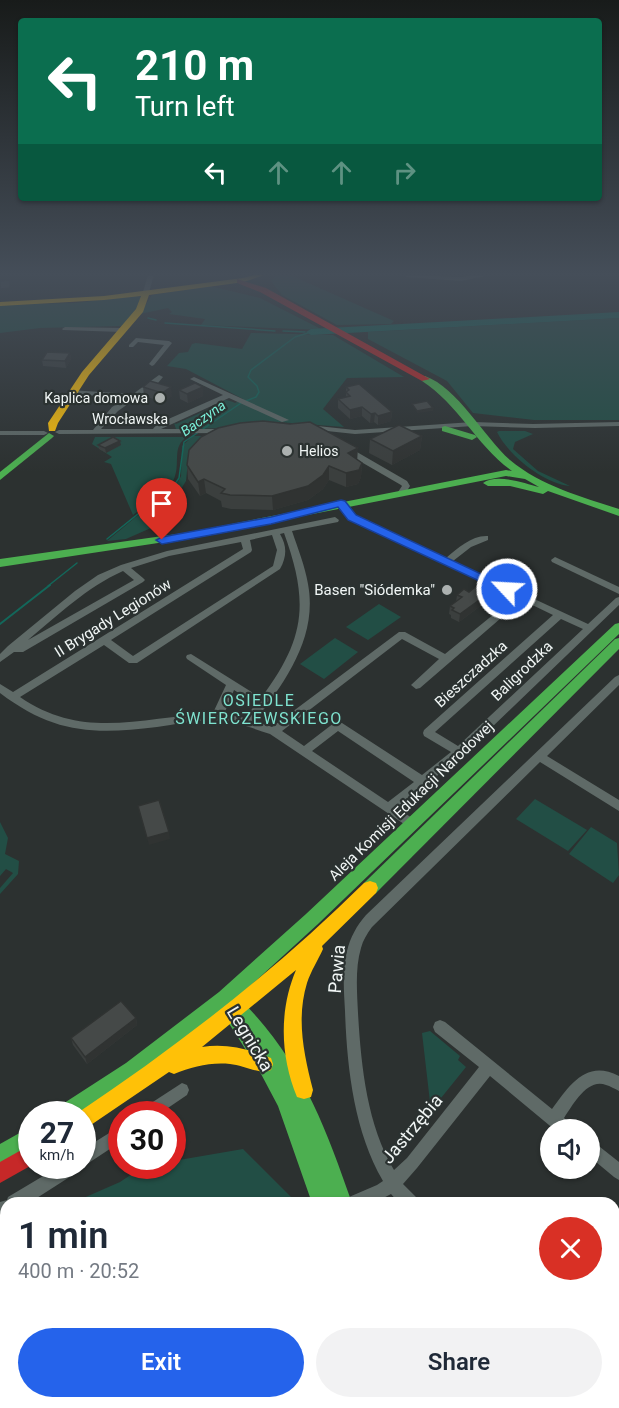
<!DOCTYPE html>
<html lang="en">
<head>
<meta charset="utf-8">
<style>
  body { margin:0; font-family:Roboto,sans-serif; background:#f2f2f3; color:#1f2937; height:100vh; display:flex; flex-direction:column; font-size:22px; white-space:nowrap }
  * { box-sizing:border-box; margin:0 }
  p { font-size:20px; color:#747a83 }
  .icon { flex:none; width:33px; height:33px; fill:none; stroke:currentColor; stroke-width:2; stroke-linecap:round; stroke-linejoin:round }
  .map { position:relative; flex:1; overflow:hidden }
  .panel { position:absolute; left:0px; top:1197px; width:620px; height:212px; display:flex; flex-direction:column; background:#fff; border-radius:18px 18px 0 0; box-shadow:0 2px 4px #0004 }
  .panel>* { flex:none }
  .top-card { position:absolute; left:18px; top:18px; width:584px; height:183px; border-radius:6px; box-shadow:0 2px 4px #0004; background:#0b6e4f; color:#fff; overflow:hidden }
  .buttons { position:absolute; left:540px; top:1119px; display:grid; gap:12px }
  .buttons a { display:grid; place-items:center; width:60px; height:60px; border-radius:50%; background:#fff; box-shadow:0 2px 4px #0004; font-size:30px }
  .speed { position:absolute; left:18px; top:1101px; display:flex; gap:12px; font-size:30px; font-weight:700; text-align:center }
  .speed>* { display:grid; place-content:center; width:78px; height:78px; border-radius:50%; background:#fff; box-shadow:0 2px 4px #0004; line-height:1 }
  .speed small { font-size:15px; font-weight:400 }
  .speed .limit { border:9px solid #d22; background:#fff; color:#111 }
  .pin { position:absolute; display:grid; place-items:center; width:51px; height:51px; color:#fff; margin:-62px -26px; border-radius:50% 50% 50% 0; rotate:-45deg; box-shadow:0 0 6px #0007 }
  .pin .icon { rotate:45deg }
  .me { position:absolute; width:66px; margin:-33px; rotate:295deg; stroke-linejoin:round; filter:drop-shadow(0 0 4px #0008) }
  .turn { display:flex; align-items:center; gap:21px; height:126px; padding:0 18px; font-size:27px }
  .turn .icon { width:78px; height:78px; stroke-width:2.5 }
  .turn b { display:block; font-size:42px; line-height:51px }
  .lanes { display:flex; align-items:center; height:57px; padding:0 18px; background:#0003; justify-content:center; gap:30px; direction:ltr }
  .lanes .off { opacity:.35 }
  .round { display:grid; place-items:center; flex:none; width:63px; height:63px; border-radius:32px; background:#f2f2f3 }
  .overview { display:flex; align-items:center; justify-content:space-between; height:102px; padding:0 18px }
  h1 { font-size:36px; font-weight:600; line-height:45px }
  .button { display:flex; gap:12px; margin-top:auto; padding:12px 18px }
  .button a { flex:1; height:69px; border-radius:36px; background:#2563eb; color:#fff; font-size:24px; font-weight:600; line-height:69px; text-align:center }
  .button a+a { background:#f2f2f3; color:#1f2937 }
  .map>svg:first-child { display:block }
  .green { fill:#224e45 }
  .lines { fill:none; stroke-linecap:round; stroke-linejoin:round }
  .stream-far1 { stroke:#13675a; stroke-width:1.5 }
  .stream { stroke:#13675a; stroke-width:2 }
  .river { fill:#13675a; fill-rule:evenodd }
  .street { fill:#5f6a67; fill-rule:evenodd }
  .fast { fill:#4caf50; fill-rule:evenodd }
  .slow { fill:#ffc107; fill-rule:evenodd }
  .jam { fill:#c62828; fill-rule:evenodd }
  .wall { fill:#3b3f3e }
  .shaded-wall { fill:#303332 }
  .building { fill:#454948; stroke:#303332; stroke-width:1.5 }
  .route { fill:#2563eb; stroke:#184099; stroke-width:1.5 }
  .poi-dot { fill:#acb1b0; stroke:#2b3231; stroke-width:2 }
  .labels { text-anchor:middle; stroke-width:4.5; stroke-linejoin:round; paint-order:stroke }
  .far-poi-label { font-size:14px; fill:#f1f6f5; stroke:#2b3231; text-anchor:end }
  .far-water-label { font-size:14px; font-style:italic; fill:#7af0d9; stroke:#2b3231 }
  .far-street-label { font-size:14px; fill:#f1f6f5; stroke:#2b3231 }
  .poi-label { font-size:15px; fill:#f1f6f5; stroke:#2b3231; text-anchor:end }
  .street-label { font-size:15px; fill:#f1f6f5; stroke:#2b3231 }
  .neighbourhood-label { font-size:16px; letter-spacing:1.5px; fill:#7fe4d0; stroke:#2b3231 }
  .near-street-label { font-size:18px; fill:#f1f6f5; stroke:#2b3231 }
</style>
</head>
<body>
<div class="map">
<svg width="619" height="1408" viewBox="0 0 619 1408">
  <rect width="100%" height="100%" fill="#2c3130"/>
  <g class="green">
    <path d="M277,275H290L394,321L391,324L337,325L282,295L271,281Z"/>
    <path d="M210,286L260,298L323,330L201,325L205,319L169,314L172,312L168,308L140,314L152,295Z"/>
    <path d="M135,296L141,297L139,308L123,326L40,328L0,333V305L75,303Z"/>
    <path d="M619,318V420H534L473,413L447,381L368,339V332Z"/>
    <path d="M251,333L333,335L404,377L347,378L323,409L344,427L278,422L231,428L176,429L174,423L176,424L220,404L218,403C224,398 228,400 235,403L243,399L186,369L167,366L179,353L188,352L192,344L196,343L242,349Z"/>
    <path d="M499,431H525L533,434L515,442L513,449L538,471L570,486C544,484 508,455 497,432Z"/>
    <path d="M193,436H201L205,442L188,461L186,481L181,489L186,495L178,501L180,510L171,513L169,520L126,539L107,541L178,482L181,476L182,446Z"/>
    <path d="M95,437H187C172,446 180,462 175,476C171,492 146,505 133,515L111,464L104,462L112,457L92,444Z"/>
    <path d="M379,604L401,617L368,640L346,627Z"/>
    <path d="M335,638L358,652L324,679L300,664Z"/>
    <path d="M535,799L587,830L568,851L516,819Z"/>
    <path d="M0,822L8,838L5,854L19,861L18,874L0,894V888L13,873L6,869L0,876Z"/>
    <path d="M591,827L617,843L619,875L613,883L569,854Z"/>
    <path d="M430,1031L460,1056L458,1060L466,1067L437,1103L430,1102L422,1033Z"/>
    <path d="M243,1149L297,1203H72L120,1182L144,1166H172L173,1161Z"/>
    <path d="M6,1231V1402H368L370,1408H0V1235Z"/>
  </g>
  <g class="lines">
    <g class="stream-far1">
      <path d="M148,318L156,320"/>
      <path d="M165,323L275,331"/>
      <path d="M283,331L305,332"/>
      <path d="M246,401L256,397L259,392L257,386L248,377L251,370L295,337L311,332"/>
      <path d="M107,539L175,484L179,478L184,442L241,403"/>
      <path d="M48,586L77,563"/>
    </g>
    <path class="stream" d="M0,624L50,585"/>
    <path class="river" d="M619,312V318L311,335L306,332L311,329Z"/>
    <g class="street">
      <path d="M148,275H154L149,292L146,294L143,292Z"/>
      <path d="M403,275L461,277L479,275H491L461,281L406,277Z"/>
      <path d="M65,327L122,328L125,330L122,332L63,330L62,329Z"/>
      <path d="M136,338L169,341L172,343L154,365L152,366L149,364L164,345L138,342L133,347H129V345Z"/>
      <path d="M159,375L163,377L158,383L118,411L101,429H153L157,424L223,395L192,380L190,379L194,377L289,420L282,422L229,398L161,429H230V433H227L59,434L55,432L59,430H93L112,407L127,398L72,394H69V390L133,394Z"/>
      <path d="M473,422L533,424L619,422V426L535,428L473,426L355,434L308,429L304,427L308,425L355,430Z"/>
      <path d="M0,431H44L48,433L44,435H0Z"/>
      <path d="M344,448H350L407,481L410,486L405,494H399L398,492L402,486L401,485L344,452Z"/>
      <path d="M341,501L344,502L355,515L446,558C458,548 472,535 488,536V540L471,547L453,561L588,624L616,598L619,597V605L463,755L397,808L415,820L417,823L415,826L411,828L407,826L270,734C254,729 238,722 221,721C200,719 178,724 157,727C92,735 53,733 0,693V684L13,692L243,549L241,542L169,556L131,568L143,578L145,580L143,582L23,652H14L0,662V654L8,646L75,591L98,575L121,565L167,551L335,517L339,520L338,522L292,531C298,549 305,566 308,584C318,637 285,682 255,721L272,727L399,632H405L445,654L515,597L349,519L337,504ZM284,533C309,602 306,638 261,698L191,654L187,655L186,657L187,659L226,685L213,713C143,717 84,741 20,697L104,645L129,663H137L280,569C287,556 287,546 280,534ZM272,535L277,550L273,566L133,656L111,640L251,552L252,550L250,540ZM123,571L134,580L28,640C58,615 87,587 123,571ZM522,600L553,615L424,730L423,733L424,736L451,752L422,775L342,723H334L304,746L282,731L402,639L439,659L411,685L416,689L420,688ZM561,619L583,629L458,746L435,732ZM234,690L256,704L245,718L224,714ZM338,731L414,782L388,802L312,751Z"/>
      <path d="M555,557L619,587V594L552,562L551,560Z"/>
      <path d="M619,675V685L547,756L619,800V811L540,762L372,927C367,934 363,940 361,948C355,968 357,992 358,1013C361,1065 367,1125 394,1170L407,1158L479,1067L435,1032L433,1027L435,1022L440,1020L445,1022L552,1109C570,1085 586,1059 619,1076V1091C615,1089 610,1086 606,1085C587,1078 573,1105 564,1118L572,1125L574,1130H555L490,1076L417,1168L403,1184L416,1197L418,1203H399L391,1194L374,1203H347L349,1197L377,1185L383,1181C354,1131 347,1068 345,1011C344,992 342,971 347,951C350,938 357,925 366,915L615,677Z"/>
      <path d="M182,1083L187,1085L189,1090L187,1095L159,1114H140L142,1109Z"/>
      <path d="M122,1125V1141L87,1164L82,1166L79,1171L29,1203H6V1215L0,1218V1202L7,1200L8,1197L60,1166H82V1150Z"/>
      <path d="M590,1140L595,1143L619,1162V1180L614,1177L590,1157Z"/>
      <path d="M529,1402H547L548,1408H530Z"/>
    </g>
    <g class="fast">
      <path d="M425,376C458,388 484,437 510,460C541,486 582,497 619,509V516L548,491L543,494L510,486H488L483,483C496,473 524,483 539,487L525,479L506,476L191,538L0,567V559L191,532L506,470L512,471C477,446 458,404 422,381V377Z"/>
      <path d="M445,426L475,435L477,437L472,440L442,431V427Z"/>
      <path d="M49,433L54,436L52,438L0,480V472Z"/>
      <path d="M619,623V634L318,924L238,997C300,1058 324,1123 352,1203H312L278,1106L260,1072L221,1011L140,1075L81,1114H56L58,1107L126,1063L219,992L306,914L615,624Z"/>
      <path d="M619,638V649L376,893L370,895L364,893L362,888L364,883L615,639Z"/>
      <path d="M32,1126V1147L0,1165V1144Z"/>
      <path d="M409,1402H432L434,1408H410Z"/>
    </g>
    <g class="slow">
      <path d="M254,275H264L244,282L149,295L143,312L89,375L58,423L55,431H49L48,423L82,372L136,309L141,296L104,300L0,306V302L104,296L243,278Z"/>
      <path d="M370,881L376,883L378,888L376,893L322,946L323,949C318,960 311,971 307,983C296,1019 304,1055 313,1090L311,1097L304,1099L297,1097C280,1056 279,1010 296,970L202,1047C226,1043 248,1049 271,1058L273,1064L271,1070C259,1075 243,1065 230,1064C210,1062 192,1067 174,1074L169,1072L82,1131V1114H76C179,1045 276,970 364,883Z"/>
    </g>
    <g class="jam">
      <path d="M237,279L266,288L430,379L422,381L260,292L237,283Z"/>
      <path d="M32,1144V1165L0,1183V1162Z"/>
      <path d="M385,1402H408L410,1408H386Z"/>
    </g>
  </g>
  <g class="wall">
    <path d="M70,353L71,359L66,368L43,366L42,360Z"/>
    <path d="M143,387L172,396L163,402L144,396Z"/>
    <path d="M346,387L392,412L391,421L378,425L374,422L370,423L362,416L350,419L338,408V399L346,397Z"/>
    <path d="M179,390L203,396L188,403L180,399Z"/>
    <path d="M422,436L420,450L392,465L369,453L370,439Z"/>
    <path d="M98,445H121L106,453L99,449Z"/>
    <path d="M357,459L362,463L361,477L358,484L346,487L329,480L323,489L308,500L273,510L231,509L222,507L221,501L206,493L200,496L188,479L187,465Z"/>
    <path d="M469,592H499L459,622L451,618V615L449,614L450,606L456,602L457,595Z"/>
    <path d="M136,1018L137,1025L87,1064L73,1045L71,1038Z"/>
  </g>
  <g class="shaded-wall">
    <path d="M10,280L12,294L0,296V289Z"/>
    <path d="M70,353L71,359L66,368L65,361Z"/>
    <path d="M171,387L172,396L163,402L162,393Z"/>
    <path d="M203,387V396L188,403L187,394Z"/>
    <path d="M362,407V416L350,419V410Z"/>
    <path d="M433,408V411L417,413V411Z"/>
    <path d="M392,412L391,421L378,425V416Z"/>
    <path d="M375,413L374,422L370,423L371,414Z"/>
    <path d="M422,436L420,450L392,465L393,451Z"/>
    <path d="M120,441L121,445L106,453L105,448Z"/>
    <path d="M358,448L357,462L348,453Z"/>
    <path d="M362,463L361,477L358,484L346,487V473Z"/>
    <path d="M329,466V480L323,489L308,500L273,510L272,496Z"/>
    <path d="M204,479L206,493L200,496L198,482Z"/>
    <path d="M500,585L499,592L459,622L460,614Z"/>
    <path d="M169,832L170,839L149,845L147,838Z"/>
    <path d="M136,1018L137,1025L87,1064L85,1057Z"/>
  </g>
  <g class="building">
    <path d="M10,280V288L0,289V281Z"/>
    <path d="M47,352L70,353L65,361L42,360Z"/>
    <path d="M150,381L171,387L162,393L143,387Z"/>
    <path d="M195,383L203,387L187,394L179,390Z"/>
    <path d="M359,384L392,412L378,416L375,413L371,414L362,407L350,410L338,399L350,396L346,392L349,390L346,387Z"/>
    <path d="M427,401L433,408L417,411L412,404Z"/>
    <path d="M263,421L290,424L310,422L358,448L348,453L362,463L359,470L346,473L329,466L323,475L308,486L272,496L230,495L221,493L225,489L204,479L198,482L187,465L189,450L201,437L218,428L240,423Z"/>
    <path d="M399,425L422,436L393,451L370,439Z"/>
    <path d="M113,437L120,441L105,448L98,445Z"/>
    <path d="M490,580L500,585L460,614L452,610L454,608L450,606L462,597L457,595L464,589L469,592L480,583L484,585Z"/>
    <path d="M159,800L169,832L147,838L138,806Z"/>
    <path d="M121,1001L136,1018L85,1057L71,1038Z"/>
  </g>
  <linearGradient id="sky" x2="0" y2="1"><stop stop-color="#181b1a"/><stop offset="0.58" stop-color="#454e59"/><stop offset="1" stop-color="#454e59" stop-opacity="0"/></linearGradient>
  <rect width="619" height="472" fill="url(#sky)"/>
  <path class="route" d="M341,500L345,501L356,515L513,589L507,593L503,592L348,520L338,507L271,524L162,544L156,540L162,537L271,517Z"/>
  <g class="poi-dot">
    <circle cx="160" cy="398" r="6"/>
    <circle cx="287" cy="451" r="6"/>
    <circle cx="447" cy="590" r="6"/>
  </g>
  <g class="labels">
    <g class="far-poi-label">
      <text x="148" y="403">Kaplica domowa</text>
      <text x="299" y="456" text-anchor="start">Helios</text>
    </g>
    <g class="far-water-label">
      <text transform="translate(203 418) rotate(-35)" y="5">Baczyna</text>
    </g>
    <g class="far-street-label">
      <text x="130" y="424">Wrocławska</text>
    </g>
    <g class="poi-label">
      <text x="435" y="595">Basen "Siódemka"</text>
    </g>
    <g class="street-label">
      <text transform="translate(113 618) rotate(-32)" y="5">II Brygady Legionów</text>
      <text transform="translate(522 671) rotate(-44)" y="5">Baligrodzka</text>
      <text transform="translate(471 674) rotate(-42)" y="5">Bieszczadzka</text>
      <text transform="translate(411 801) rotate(-44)" y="5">Aleja Komisji Edukacji Narodowej</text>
    </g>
    <g class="neighbourhood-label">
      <text x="259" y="706">OSIEDLE<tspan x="259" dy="18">ŚWIERCZEWSKIEGO</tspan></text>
    </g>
    <g class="near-street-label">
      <text transform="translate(337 969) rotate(-85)" y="6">Pawia</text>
      <text transform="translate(250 1039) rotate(59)" y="6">Legnicka</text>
      <text transform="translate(412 1129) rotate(-50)" y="6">Jastrzębia</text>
    </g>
  </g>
</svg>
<div class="buttons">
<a><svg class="icon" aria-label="sound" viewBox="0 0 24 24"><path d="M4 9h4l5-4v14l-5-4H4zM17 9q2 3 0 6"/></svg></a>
</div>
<div class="speed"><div>27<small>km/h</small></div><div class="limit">30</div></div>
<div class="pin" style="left:162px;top:540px;background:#d93025"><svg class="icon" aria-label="arrive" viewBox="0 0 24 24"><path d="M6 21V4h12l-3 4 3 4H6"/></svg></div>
<svg class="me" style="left:507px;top:589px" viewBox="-20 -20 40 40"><circle r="17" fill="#2563eb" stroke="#fff" stroke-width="3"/><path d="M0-11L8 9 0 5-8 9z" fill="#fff"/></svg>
<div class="top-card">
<div class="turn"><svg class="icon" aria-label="left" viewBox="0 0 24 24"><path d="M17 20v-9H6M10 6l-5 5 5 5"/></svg><div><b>210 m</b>Turn left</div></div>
<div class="lanes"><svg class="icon" aria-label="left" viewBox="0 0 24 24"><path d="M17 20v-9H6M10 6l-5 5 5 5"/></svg><svg class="icon off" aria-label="ahead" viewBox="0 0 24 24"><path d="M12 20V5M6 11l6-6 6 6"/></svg><svg class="icon off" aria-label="ahead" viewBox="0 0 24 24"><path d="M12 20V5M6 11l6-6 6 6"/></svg><svg class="icon off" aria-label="right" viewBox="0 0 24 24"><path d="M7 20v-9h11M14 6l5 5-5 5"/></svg></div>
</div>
<section class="panel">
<div class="overview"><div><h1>1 min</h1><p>400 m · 20:52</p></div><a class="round" style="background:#d93025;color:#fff"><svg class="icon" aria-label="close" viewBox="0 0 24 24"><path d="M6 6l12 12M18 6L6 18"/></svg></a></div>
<div class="button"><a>Exit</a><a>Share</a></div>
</section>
</div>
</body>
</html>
